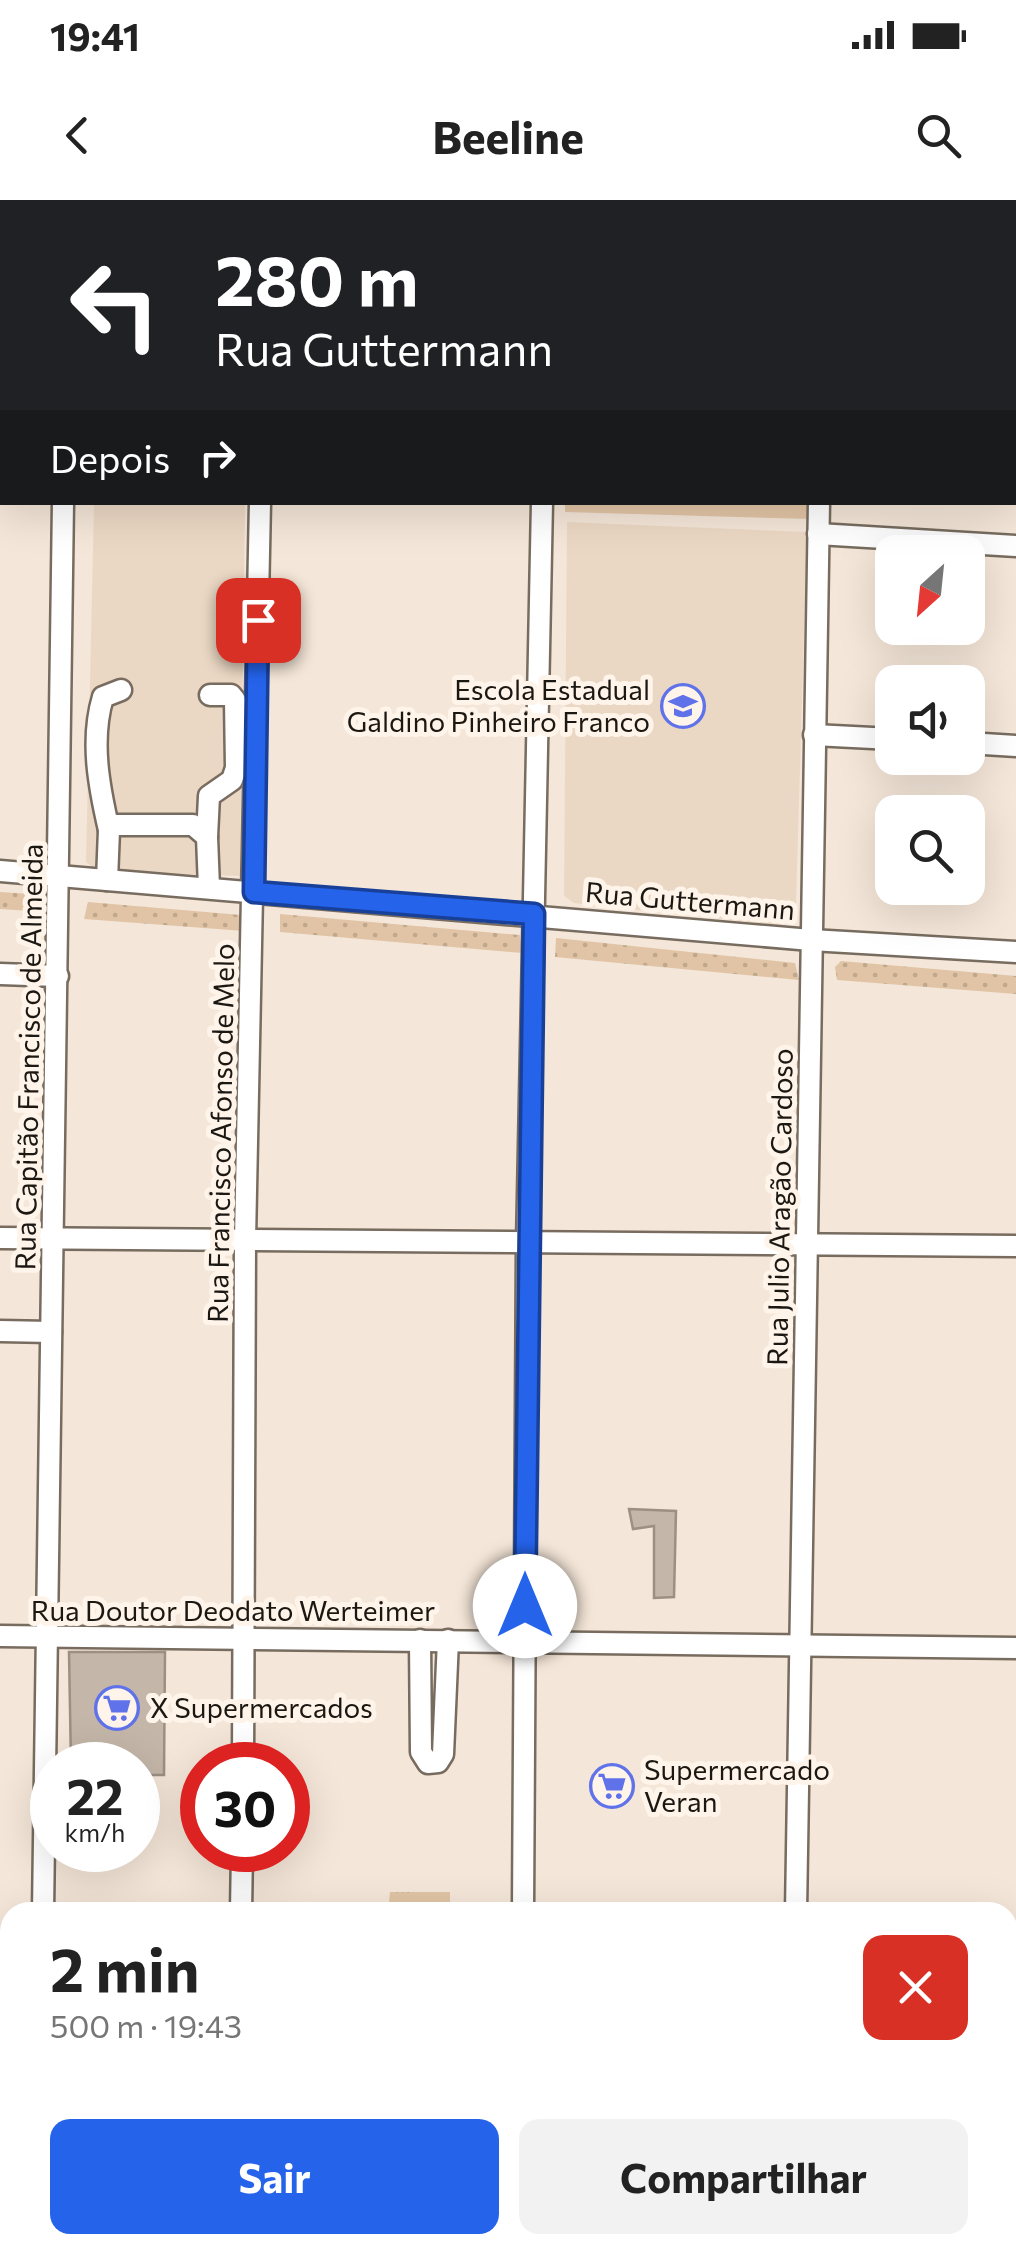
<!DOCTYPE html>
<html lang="pt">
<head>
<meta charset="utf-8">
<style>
  body { margin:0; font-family:Commissioner,sans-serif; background:#f2f2f2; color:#222; height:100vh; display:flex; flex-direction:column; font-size:38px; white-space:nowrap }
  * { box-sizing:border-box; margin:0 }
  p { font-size:32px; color:#767676 }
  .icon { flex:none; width:55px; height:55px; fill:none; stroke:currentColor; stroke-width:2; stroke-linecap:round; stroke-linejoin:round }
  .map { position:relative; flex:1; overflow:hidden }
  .drawer { position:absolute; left:0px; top:1702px; width:1018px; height:352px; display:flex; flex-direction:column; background:#fff; border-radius:30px 30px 0 0; box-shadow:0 10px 40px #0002 }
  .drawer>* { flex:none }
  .hud { position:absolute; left:0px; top:0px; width:1018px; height:305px; box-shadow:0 10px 40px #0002; background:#202124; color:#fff; overflow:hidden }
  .needle { width:65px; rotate:207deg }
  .controls { position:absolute; left:875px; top:335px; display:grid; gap:20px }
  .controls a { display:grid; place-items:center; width:110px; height:110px; border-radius:20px; background:#fff; box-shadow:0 10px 40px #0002; font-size:50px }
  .speed { position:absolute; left:30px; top:1542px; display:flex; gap:20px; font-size:50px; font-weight:700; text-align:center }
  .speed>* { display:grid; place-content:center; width:130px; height:130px; border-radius:50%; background:#fff; box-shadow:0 10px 40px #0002; line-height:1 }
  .speed small { font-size:25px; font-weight:400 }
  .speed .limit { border:15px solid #d22; background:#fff; color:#111 }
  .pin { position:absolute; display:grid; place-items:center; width:85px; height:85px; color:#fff; margin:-42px; border-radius:20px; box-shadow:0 5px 15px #0006 }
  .me { position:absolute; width:110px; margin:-55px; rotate:0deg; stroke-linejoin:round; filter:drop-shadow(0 0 8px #0008) }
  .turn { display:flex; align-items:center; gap:35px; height:210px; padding:0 50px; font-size:45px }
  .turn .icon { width:130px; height:130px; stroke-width:2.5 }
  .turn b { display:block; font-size:70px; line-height:85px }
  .then { display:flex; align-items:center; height:95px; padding:0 50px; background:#0003; gap:20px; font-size:38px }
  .round { display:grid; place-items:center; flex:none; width:105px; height:105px; border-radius:20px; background:#f2f2f2 }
  .headline { display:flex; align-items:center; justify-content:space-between; height:170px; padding:0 50px }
  h1 { font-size:60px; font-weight:700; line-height:75px }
  .primary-button { display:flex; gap:20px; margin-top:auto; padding:20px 50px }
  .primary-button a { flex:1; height:115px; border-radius:20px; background:#2563eb; color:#fff; font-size:40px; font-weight:700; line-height:115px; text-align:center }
  .primary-button a+a { background:#f2f2f2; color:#222 }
  .status { display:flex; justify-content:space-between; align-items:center; height:70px; padding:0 50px; background:#fff; direction:ltr }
  .status svg { height:28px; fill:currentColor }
  header { display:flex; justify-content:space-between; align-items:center; height:130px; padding:0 50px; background:#fff; font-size:45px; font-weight:700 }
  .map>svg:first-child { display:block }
  .built { fill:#ebd8c4 }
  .industrial { fill:url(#industrial-furrows) }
  .grass { fill:url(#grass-dots) }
  .park { fill:url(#park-tufts) }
  .pitch { fill:#e1c4a5 }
  .building { fill:#c4b7a9; stroke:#9c9083; stroke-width:2.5 }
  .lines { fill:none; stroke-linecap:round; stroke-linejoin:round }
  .minor-casing { stroke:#776c5f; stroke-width:25 }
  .highway-casing { stroke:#cdcccb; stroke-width:32 }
  .minor { stroke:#fff; stroke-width:20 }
  .highway { stroke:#8796d3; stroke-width:28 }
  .route-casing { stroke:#184099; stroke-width:25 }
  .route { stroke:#2563eb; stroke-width:18 }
  .labels { text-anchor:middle; stroke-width:10; stroke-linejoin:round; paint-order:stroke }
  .poi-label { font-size:28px; fill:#1b1712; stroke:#fff4e9; text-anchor:start }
  .street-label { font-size:28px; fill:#1b1712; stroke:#fff4e9 }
</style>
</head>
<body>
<div class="status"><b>19:41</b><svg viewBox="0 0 49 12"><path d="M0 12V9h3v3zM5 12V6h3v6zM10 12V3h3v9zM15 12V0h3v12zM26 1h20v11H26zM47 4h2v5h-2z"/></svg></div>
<header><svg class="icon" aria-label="back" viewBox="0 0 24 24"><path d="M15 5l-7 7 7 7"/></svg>Beeline<svg class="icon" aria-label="search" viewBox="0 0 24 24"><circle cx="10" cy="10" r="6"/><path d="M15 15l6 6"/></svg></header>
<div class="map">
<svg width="1016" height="2054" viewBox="0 0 1016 2054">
  <defs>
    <pattern id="industrial-furrows" width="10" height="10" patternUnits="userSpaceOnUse" patternTransform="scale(2.5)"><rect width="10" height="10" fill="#ebd8c4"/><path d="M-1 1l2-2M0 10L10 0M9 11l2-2" fill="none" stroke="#c9b9a7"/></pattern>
    <pattern id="grass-dots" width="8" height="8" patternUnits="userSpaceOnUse" patternTransform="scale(2.5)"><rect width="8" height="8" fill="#e1c4a5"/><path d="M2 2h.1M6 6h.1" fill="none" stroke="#c0a88d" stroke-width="1.8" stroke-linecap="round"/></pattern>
    <pattern id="park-tufts" width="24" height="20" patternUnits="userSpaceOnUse" patternTransform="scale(2.5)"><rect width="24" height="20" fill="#e1c4a5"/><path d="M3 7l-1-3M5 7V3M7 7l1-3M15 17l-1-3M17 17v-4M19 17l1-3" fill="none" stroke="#c0a88d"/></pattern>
  </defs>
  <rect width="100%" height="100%" fill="#f4e6d8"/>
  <g class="built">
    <path d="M213,302L245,305L240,676L97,671L86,662L94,303Z"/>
    <path d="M567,322L807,332L796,704L793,718L781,725L574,703L564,696Z"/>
  </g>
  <path class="industrial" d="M0,0H254L2,2V240Z"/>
  <g class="grass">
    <path d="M0,692L47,695L46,712L0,709Z"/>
    <path d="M88,702L241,715L244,731L84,719Z"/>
    <path d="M280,714L520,735L522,753L280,732Z"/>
    <path d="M556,738L795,763L799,780L555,757Z"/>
    <path d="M841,761L1016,776V794L837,780L835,767Z"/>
  </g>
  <path class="park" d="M390,1692H450V1712H334H388Z"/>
  <g class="pitch">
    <path d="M612,0H812L566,2Z"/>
    <path d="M565,302L810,303V319L565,312Z"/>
  </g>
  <g class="building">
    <path d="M629,1309L676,1311L674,1397L654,1398V1326L633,1329Z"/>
    <path d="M69,1452H165L164,1575H138V1565H71Z"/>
  </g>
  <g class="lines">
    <g class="minor-casing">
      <g id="minor">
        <path d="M67,2V0"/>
        <path d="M105,2V0"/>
        <path d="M266,2V0"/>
        <path d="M546,2V0"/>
        <path d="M825,2V0"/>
        <path d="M964,2V0"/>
        <path d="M1015,126L1016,122"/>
        <path d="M1015,182L1016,183"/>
        <path d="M0,251L2,252"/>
        <path d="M818,334L1016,346"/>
        <path d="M814,535L892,539"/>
        <path d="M968,543L1016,546"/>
        <path d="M109,630C99,587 90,540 103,497L121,490"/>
        <path d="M207,637L209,596L232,580L236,568L235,500L231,495H210"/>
        <path d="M0,671L811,740L1016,752"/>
        <path d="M107,680L109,630L115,625H193L207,637L209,688"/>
        <path d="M0,774L58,776"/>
        <path d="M0,1038L1016,1046"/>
        <path d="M0,1131L51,1132"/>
        <path d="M0,1436L1016,1448"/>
        <path d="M420,1440L421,1552L428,1563L438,1562L443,1554L448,1440"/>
        <path d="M243,1565L245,1040L260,302"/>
        <path d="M43,1712L63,302"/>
        <path d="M241,1712L242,1650"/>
        <path d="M523,1712L527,1044L542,302"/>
        <path d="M796,1712L819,302"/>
        <path d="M294,2054V2045"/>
        <path d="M512,2054V2045"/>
        <path d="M833,2054V2045"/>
      </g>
    </g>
    <g class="highway-casing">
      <g id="highway">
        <path d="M0,1814H10"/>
        <path d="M0,1838L10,1839"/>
        <path d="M1008,1924L1016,1925"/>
        <path d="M1008,1947H1016"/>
      </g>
    </g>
    <use href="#minor" class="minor"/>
    <use href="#highway" class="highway"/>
  </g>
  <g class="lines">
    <g class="route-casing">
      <path id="route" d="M258,420L254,692L534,714L525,1406"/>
    </g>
    <use href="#route" class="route"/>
  </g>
  <defs>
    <g id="school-ring" transform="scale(2.25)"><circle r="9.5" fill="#fff4e9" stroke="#6072ea" stroke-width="1.5"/><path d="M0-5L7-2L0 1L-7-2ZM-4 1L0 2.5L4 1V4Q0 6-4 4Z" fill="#6072ea"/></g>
    <g id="supermarket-ring" transform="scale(2.25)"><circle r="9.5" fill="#fff4e9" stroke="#6072ea" stroke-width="1.5"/><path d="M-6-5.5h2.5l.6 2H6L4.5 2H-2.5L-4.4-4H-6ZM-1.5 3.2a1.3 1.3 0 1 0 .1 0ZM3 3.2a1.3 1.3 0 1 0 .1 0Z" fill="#6072ea"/></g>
  </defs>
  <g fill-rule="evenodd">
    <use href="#school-ring" x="683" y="506"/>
    <use href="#supermarket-ring" x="117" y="1508"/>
    <use href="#supermarket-ring" x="612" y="1586"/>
  </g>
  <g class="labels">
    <g class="poi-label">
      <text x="650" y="500" text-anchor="end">Escola Estadual<tspan x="650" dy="32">Galdino Pinheiro Franco</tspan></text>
      <text x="150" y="1518">X Supermercados</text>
      <text x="644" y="1580">Supermercado<tspan x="644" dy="32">Veran</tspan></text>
    </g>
    <g class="street-label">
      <text transform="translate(690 701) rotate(5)" y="10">Rua Guttermann</text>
      <text transform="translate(29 857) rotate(-89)" y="10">Rua Capitão Francisco de Almeida</text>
      <text transform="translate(221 933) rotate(-89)" y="10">Rua Francisco Afonso de Melo</text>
      <text transform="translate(780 1007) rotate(-89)" y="10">Rua Julio Aragão Cardoso</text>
      <text x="233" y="1421">Rua Doutor Deodato Werteimer</text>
    </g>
  </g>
</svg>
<div class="controls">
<a><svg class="needle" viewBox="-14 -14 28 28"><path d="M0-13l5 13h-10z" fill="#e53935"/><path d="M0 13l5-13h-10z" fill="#767676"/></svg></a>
<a><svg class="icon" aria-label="sound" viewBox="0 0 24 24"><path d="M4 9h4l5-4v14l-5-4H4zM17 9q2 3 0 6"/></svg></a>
<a><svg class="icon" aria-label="search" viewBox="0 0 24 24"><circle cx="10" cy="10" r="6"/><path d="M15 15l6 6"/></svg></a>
</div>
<div class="speed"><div>22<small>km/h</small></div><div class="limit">30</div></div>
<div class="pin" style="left:258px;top:420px;background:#d93025"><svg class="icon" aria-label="arrive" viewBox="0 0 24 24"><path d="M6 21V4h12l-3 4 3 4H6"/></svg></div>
<svg class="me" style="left:525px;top:1406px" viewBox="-20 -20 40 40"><circle r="19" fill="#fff"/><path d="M0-13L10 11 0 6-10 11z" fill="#2563eb"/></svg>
<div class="hud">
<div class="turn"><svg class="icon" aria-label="left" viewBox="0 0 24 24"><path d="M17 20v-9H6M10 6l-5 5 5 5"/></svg><div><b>280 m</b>Rua Guttermann</div></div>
<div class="then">Depois<svg class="icon" aria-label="right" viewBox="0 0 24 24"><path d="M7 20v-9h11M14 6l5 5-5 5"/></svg></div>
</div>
<section class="drawer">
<div class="headline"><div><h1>2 min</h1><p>500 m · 19:43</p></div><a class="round" style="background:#d93025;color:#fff"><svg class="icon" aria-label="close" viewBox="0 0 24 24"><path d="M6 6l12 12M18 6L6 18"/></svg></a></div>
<div class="primary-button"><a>Sair</a><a>Compartilhar</a></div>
</section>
</div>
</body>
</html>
